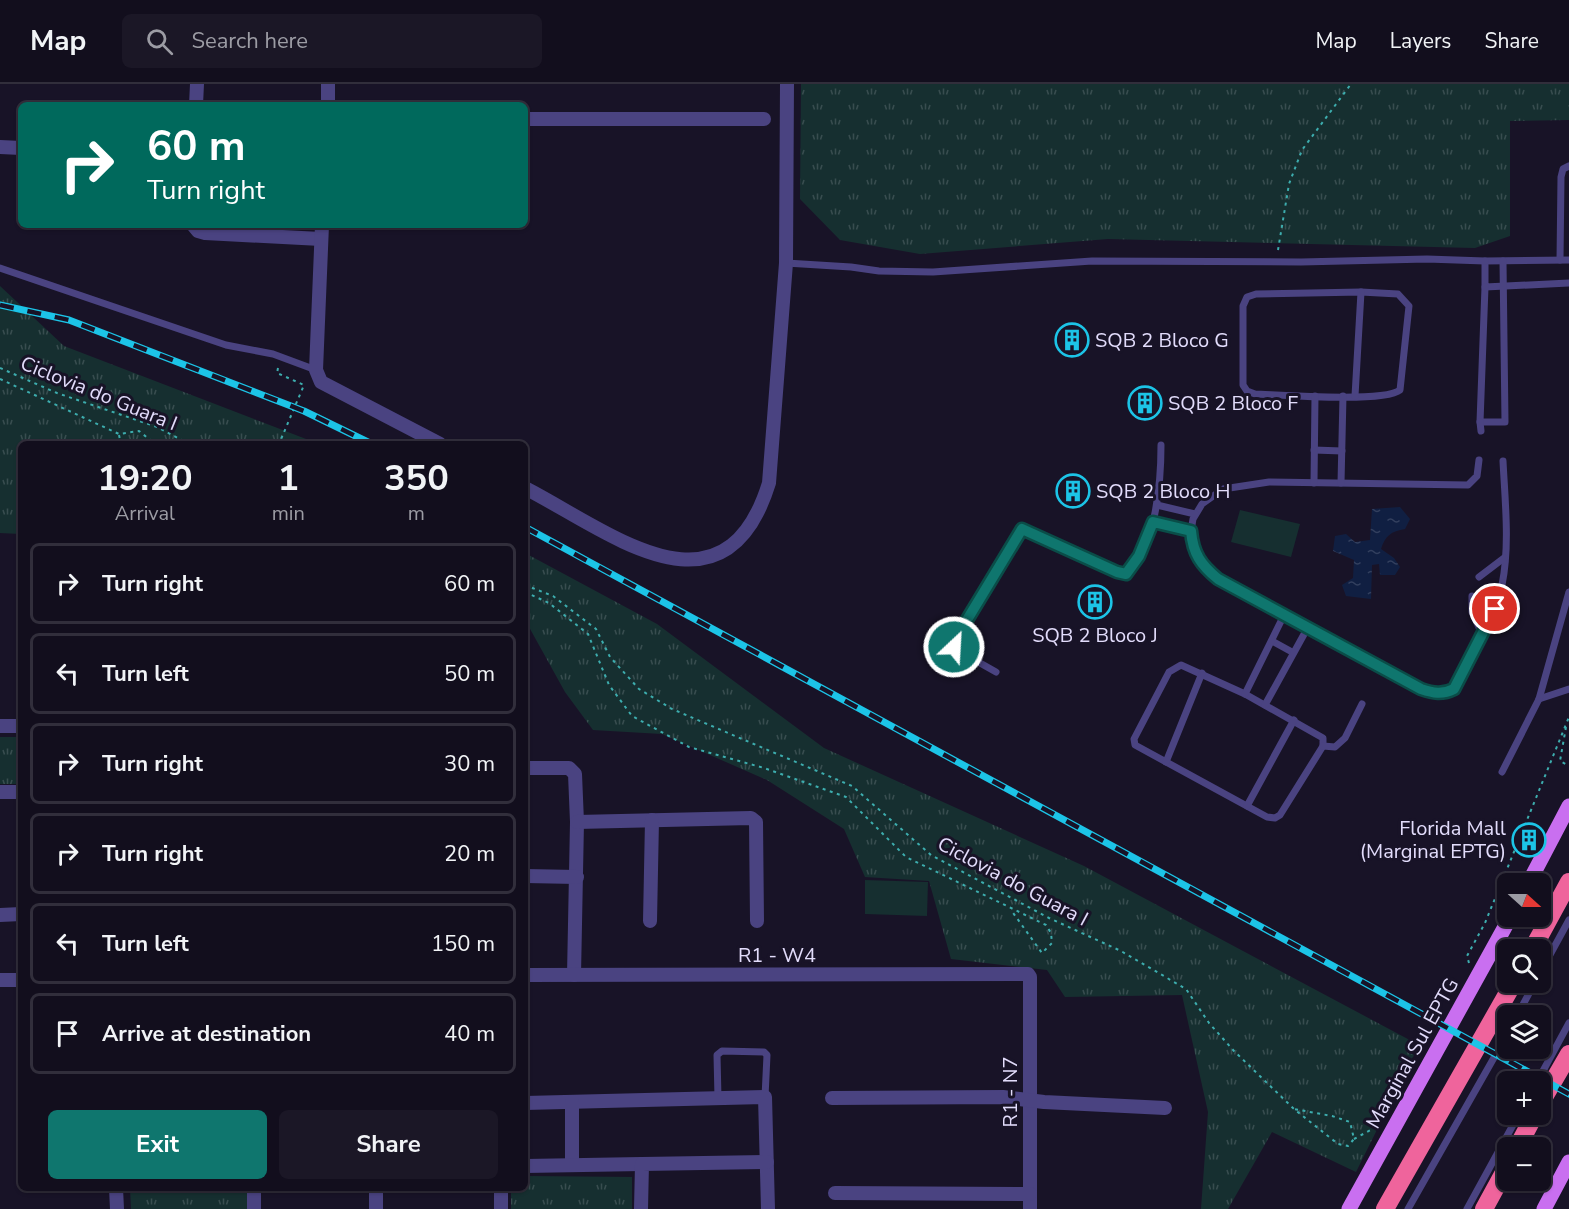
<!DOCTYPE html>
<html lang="en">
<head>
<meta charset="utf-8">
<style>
  body { margin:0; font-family:"Nunito Sans",sans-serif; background:#1b1726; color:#f1f3f6; height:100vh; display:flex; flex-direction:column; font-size:22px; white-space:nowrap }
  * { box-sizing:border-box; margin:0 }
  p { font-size:20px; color:#9c9ca4 }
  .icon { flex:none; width:33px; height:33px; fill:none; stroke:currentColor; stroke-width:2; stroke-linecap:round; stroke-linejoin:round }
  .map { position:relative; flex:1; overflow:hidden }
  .drawer { position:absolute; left:18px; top:357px; width:510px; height:750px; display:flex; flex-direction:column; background:#120e1d; border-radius:9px; box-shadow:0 2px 4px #0004,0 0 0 2px #312e3b }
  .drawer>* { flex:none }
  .hud { position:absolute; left:18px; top:18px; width:510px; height:126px; border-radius:9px; box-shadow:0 2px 4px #0004,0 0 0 2px #312e3b; background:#00695c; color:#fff; overflow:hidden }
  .needle { width:39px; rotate:111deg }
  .tools { position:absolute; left:1497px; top:789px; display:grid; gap:12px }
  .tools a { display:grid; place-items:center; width:54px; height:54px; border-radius:9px; background:#120e1d; box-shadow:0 2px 4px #0004,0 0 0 2px #312e3b; font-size:30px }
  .pin { position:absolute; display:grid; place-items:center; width:51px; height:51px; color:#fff; margin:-26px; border:3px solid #fff; border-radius:50%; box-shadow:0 2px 6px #0007 }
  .me { position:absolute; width:66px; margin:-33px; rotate:25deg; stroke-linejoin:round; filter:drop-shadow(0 0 4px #0008) }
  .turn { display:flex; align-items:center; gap:21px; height:126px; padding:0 30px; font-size:27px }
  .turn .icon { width:78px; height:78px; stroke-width:2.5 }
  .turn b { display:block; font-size:42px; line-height:51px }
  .eta { display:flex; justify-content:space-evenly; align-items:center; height:102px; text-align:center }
  .eta b { font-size:36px; font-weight:700; line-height:42px }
  .cta { display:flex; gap:12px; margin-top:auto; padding:12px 30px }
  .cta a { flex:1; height:69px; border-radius:9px; background:#0f766e; color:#fff; font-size:24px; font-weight:700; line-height:69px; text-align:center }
  .cta a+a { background:#1b1726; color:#f1f3f6 }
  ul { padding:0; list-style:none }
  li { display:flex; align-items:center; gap:18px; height:81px; margin:0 12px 9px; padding:0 18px; border:3px solid #312e3b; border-radius:9px }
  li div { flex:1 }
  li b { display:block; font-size:22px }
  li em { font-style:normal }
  header { display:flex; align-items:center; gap:36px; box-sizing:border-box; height:84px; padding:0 30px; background:#120e1d; border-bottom:2px solid #312e3b }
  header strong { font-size:28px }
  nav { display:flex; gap:33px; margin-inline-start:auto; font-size:21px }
  .search { width:420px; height:54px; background:#1b1726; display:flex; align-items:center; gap:15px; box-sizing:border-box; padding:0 21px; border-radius:9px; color:#9c9ca4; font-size:22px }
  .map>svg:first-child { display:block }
  .grass { fill:url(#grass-tufts) }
  .pitch { fill:#162f30 }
  .water { fill:url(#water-ripples) }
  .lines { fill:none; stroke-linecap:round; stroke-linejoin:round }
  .path { stroke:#3dadae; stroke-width:2; stroke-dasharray:3 4.5; stroke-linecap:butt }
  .lane { stroke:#4a4381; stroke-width:7 }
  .street { stroke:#4a4381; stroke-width:14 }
  .primary { stroke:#c96ff0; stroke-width:15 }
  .highway { stroke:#ef649c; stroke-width:18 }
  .rail-casing { stroke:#1cc4e7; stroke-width:7 }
  .rail { stroke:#181327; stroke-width:4.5; stroke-dasharray:14; stroke-linecap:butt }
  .route-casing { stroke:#0a4d48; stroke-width:15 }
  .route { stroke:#0f766e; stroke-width:10 }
  .labels { text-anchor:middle; stroke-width:6; stroke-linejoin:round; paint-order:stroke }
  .poi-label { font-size:20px; fill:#e2dcfb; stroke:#181327; text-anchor:start }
  .street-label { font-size:20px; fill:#e2dcfb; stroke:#181327 }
</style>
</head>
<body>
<header>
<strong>Map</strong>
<div class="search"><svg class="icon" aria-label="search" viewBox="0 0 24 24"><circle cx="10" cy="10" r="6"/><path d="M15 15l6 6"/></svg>Search here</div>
<nav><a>Map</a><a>Layers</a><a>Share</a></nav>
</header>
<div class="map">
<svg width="1569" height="1125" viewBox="0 0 1569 1125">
  <defs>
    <pattern id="grass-tufts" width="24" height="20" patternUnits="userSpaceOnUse" patternTransform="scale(1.5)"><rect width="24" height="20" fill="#162f30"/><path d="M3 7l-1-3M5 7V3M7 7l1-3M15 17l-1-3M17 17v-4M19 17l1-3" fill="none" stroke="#384d4f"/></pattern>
    <pattern id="water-ripples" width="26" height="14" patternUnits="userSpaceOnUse" patternTransform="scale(1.5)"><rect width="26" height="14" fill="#101f42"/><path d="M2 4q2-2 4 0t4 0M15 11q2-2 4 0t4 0" fill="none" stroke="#323f5e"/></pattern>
  </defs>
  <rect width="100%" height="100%" fill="#181327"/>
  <g class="grass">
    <path d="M801,0H1569V36L1510,37V152L1475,164L1108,155L920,170L840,156L800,115Z"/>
    <path d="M0,202L64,262L319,360H21V450L0,449Z"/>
    <path d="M525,469L657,540L824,664L1084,782L1419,961L1356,1088L1272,1048L1228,1125H1201L1208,1028L1182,911L1065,913L1047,886L951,875L929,797L865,793L844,745L767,696L662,650L593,646L565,608L529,543H525Z"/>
    <rect x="0" y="653" width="21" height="47"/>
    <path d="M525,1092L632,1093V1125H511V1104H525Z"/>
    <path d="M130,1104H251V1125H131Z"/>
  </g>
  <g class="pitch">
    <path d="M1240,426L1300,440L1291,473L1231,458Z"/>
    <path d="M865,796L928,798L927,832L865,830Z"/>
  </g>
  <path class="water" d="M1400,423L1410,435L1405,445C1391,447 1385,452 1381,465L1394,474L1400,483L1395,491H1380L1379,480L1372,481L1371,515L1346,512L1342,501L1353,494L1354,476L1333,467L1335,452L1346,450L1355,458L1370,456L1372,425Z"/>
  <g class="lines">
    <g class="path">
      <path d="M1278,166L1289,100L1302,66L1351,0"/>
      <path d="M0,284L57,309L157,343L189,360"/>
      <path d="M278,284L277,289L304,301L279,360"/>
      <path d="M0,295L119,350L139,347L155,360"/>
      <path d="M119,351L121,360"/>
      <path d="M525,501L553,512L596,545L610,573L639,605L672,625L852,702L931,771L1049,834L1121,867L1186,905L1209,939L1234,967L1294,1025L1338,1060L1348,1062L1354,1055L1350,1038L1332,1032L1294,1025"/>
      <path d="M525,508L549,519L588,550L609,601L632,632L689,663L764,684L846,713L906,773L1046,841L1051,849L1052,859L1042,869L1011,826"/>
      <path d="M1566,643L1560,677L1569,682"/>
      <path d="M1469,879L1467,872L1485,839L1569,633"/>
      <path d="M1354,1055L1378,1042"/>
    </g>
    <g class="lane">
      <path d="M1560,176L1561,93L1563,85L1569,82"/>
      <path d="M1569,176L1485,177V203L1569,199"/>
      <path d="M786,179L851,183L879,187L933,188L1092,177L1301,178L1427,175L1485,177"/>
      <path d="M0,184L226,261L273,270L316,286"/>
      <path d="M1485,203L1480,338H1505L1503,177"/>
      <path d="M1361,208L1398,210L1409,222L1400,306C1384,319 1281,311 1255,310L1247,307L1243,301V222L1247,213L1256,210Z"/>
      <path d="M1355,312L1361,208"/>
      <path d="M1480,338L1481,347"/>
      <path d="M1314,366L1342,367"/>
      <path d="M1479,376L1477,392L1468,401L1269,398L1223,405L1202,420L1193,435L1191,447L1196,471L1202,482L1218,495L1421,605L1444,610L1454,605C1471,572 1493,538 1502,501C1510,462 1505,417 1503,377"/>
      <path d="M1314,399L1315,312"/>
      <path d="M1341,399L1343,312"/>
      <path d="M1157,421L1195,430"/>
      <path d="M1153,438L1191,447"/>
      <path d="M1479,493L1504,474"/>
      <path d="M1472,512V528L1482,550"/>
      <path d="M1272,557L1292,568"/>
      <path d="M1181,581L1245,610L1323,654V662L1280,731L1275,734L1267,733L1135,661L1134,655L1169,588Z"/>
      <path d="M996,588L957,566L953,559L1022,445L1117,488L1126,490C1156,465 1161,398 1161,361"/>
      <path d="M1245,610L1284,531"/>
      <path d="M1539,615L1569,605"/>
      <path d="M1265,621L1308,543"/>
      <path d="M1323,662L1335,663L1345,654L1362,620"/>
      <path d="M1166,678L1202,589"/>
      <path d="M1502,688L1539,615L1569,508"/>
      <path d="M1247,722L1294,636"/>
      <path d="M1540,889L1569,836"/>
      <path d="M1517,932L1535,898"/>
      <path d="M1537,998L1569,939"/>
      <path d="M718,1014L717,971L722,967L764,968L767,971L765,1013"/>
      <path d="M1408,1125L1508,949"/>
      <path d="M1467,1125L1519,1030"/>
    </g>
    <g class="street">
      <path d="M328,0V21"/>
      <path d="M196,21L197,0"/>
      <path d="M525,35H764"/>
      <path d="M0,63L21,64"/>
      <path d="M193,141L198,147L205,149L321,155"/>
      <path d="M322,141L316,286L321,298L440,360"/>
      <path d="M525,404C607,446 724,544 769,399L786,179L787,0"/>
      <path d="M0,642H21"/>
      <path d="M525,684H569L575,690L577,738L574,891"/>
      <path d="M0,708H21"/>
      <path d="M577,738L751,734L756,738L757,837"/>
      <path d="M525,792L577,793"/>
      <path d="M0,831L21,830"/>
      <path d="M650,837L652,736"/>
      <path d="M525,891L1028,890L1030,893V1125"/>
      <path d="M0,896H21"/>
      <path d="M832,1014L1003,1013L1044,1018L1165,1024"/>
      <path d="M525,1019L765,1013L768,1125"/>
      <path d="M572,1081V1018"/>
      <path d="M525,1082L642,1080"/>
      <path d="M116,1104L117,1125"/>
      <path d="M376,1104V1125"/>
      <path d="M835,1109L1030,1110"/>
      <path d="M254,1125V1104"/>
      <path d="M501,1125V1104"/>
      <path d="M641,1125L642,1080L767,1078"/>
    </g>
    <g class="primary">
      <path d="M1528,800L1569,722"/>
      <path d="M1349,1125L1511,832"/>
      <path d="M1544,1125L1569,1078"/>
    </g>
    <g class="highway">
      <path d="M1532,866L1569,798"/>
      <path d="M1540,1020L1569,970"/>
      <path d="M1517,1064L1535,1030"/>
      <path d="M1385,1125L1514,898"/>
      <path d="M1484,1125L1508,1081"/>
    </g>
    <g class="rail-casing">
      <g id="rail">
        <path d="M0,221L69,236L304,327L372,360"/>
        <path d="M525,443L1569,1010"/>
      </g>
    </g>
    <use href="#rail" class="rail"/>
  </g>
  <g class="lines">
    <g class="route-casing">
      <path id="route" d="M954,563L953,559L1022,445L1117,488L1126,490L1139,472L1153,438L1191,447C1193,470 1201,481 1218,495L1421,605C1433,609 1442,611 1454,605L1495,525"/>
    </g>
    <use href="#route" class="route"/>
  </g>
  <defs>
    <g id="building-ring" transform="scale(1.725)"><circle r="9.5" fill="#181327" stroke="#1cc4e7" stroke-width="1.5"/><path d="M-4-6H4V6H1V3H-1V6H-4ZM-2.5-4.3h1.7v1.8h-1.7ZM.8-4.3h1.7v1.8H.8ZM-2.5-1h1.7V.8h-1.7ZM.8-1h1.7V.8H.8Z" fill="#1cc4e7"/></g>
  </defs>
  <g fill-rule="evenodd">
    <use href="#building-ring" x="1072" y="256"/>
    <use href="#building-ring" x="1145" y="319"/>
    <use href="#building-ring" x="1073" y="407"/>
    <use href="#building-ring" x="1095" y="518"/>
    <use href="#building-ring" x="1529" y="756"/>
  </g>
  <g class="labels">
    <g class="poi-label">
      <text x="1095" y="263">SQB 2 Bloco G</text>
      <text x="1168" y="326">SQB 2 Bloco F</text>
      <text x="1096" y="414">SQB 2 Bloco H</text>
      <text x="1095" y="558" text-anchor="middle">SQB 2 Bloco J</text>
      <text x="1506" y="751" text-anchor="end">Florida Mall<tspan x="1506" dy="23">(Marginal EPTG)</tspan></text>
    </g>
    <g class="street-label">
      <text transform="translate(99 309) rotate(22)" y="7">Ciclovia do Guara I</text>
      <text transform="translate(1013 797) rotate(28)" y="7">Ciclovia do Guara I</text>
      <text x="777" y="878">R1 - W4</text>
      <text transform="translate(1412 969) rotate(-61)" y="7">Marginal Sul EPTG</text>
      <text transform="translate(1010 1008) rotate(-90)" y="7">R1 - N7</text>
    </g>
  </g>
</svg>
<div class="tools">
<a><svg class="needle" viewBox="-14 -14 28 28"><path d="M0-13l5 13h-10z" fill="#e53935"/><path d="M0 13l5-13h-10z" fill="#9c9ca4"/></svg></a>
<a><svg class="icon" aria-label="search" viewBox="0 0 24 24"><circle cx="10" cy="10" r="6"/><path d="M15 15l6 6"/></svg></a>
<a><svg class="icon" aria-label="layers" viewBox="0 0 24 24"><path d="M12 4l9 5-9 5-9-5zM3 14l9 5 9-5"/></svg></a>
<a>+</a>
<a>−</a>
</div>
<div class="pin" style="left:1495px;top:525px;background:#d93025"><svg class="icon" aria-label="arrive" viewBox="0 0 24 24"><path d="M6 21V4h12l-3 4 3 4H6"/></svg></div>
<svg class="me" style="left:954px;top:563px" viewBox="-20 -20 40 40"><circle r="17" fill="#0f766e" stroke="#fff" stroke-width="3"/><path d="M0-11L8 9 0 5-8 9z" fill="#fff"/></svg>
<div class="hud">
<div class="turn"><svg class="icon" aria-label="right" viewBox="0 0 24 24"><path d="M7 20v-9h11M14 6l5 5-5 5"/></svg><div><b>60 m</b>Turn right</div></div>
</div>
<section class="drawer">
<div class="eta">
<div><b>19:20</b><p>Arrival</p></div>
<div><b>1</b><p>min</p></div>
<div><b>350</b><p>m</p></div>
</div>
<ul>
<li><svg class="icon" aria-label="right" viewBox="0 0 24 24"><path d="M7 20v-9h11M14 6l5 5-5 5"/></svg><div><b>Turn right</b></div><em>60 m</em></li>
<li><svg class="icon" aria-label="left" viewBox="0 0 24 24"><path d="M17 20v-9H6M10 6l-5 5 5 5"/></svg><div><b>Turn left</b></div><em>50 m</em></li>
<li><svg class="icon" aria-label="right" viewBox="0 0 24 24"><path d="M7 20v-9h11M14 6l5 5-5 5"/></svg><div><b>Turn right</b></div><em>30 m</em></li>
<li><svg class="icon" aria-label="right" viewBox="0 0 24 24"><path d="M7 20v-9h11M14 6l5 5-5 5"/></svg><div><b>Turn right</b></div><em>20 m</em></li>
<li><svg class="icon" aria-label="left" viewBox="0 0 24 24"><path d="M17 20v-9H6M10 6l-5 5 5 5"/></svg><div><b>Turn left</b></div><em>150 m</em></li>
<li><svg class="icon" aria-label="arrive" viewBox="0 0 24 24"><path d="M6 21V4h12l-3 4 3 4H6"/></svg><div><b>Arrive at destination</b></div><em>40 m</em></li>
</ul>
<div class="cta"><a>Exit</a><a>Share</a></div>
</section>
</div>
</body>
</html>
